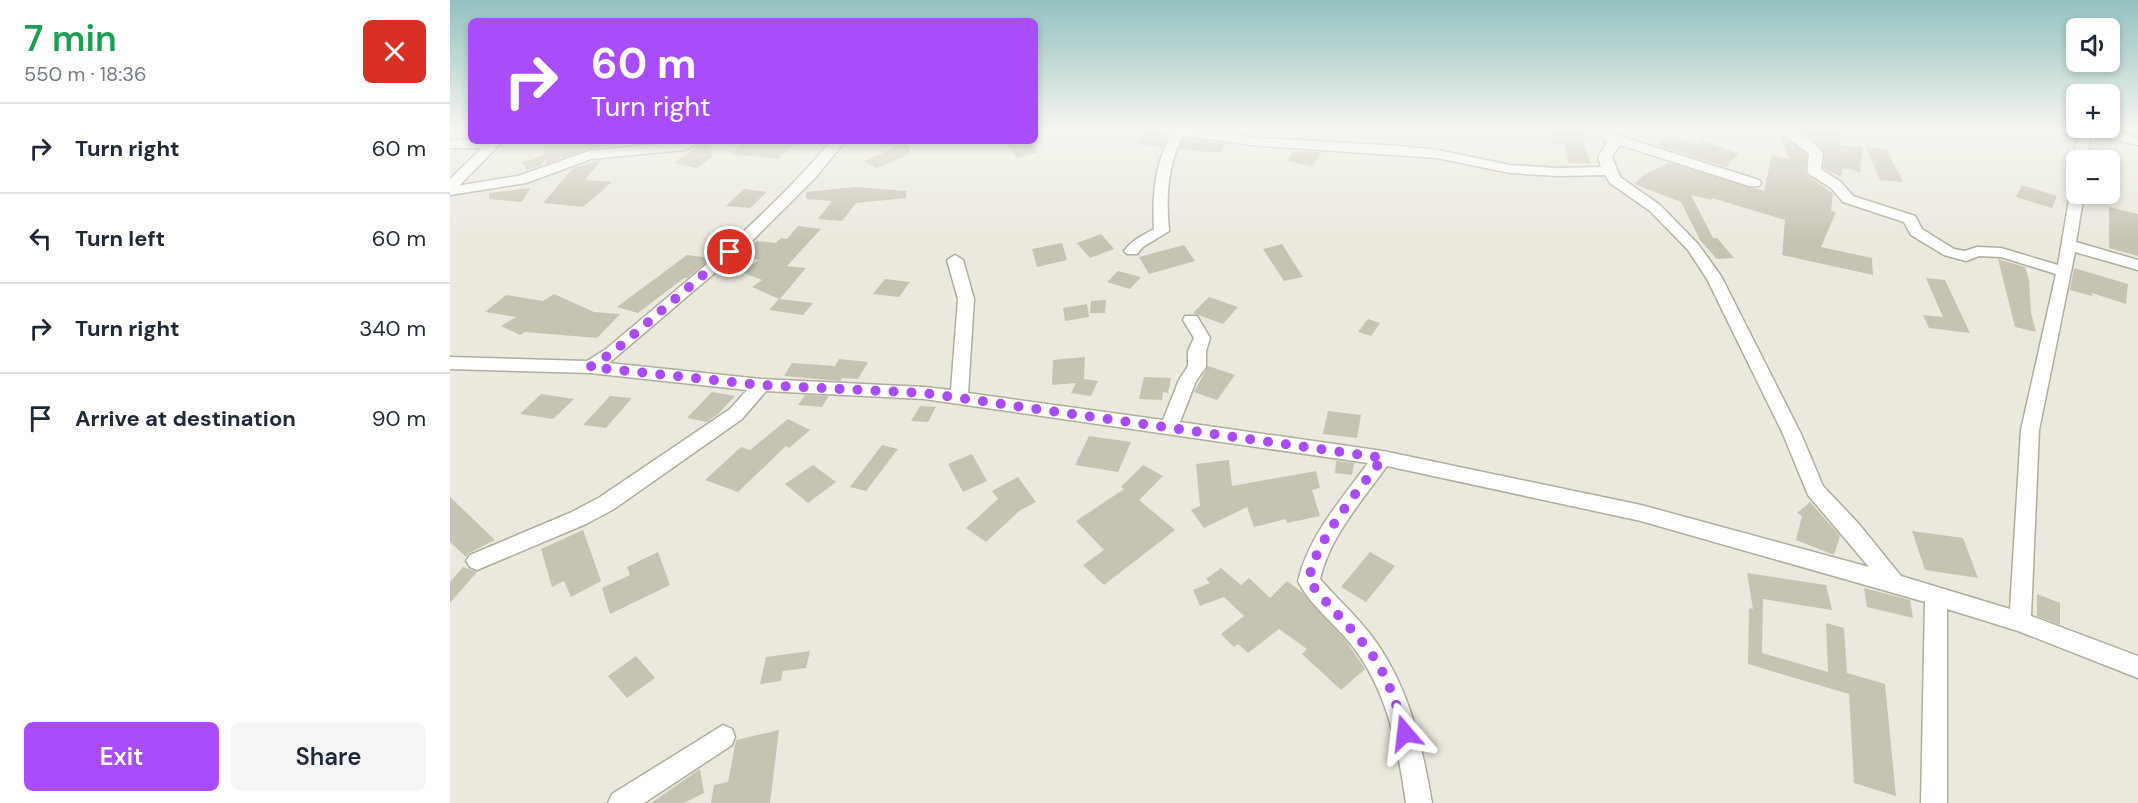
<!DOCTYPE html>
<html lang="en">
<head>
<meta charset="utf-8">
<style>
  body { margin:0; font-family:"DM Sans",sans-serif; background:#f6f6f7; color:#1f2937; height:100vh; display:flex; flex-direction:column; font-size:22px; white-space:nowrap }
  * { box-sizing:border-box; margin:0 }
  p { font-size:20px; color:#747a83 }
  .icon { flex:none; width:33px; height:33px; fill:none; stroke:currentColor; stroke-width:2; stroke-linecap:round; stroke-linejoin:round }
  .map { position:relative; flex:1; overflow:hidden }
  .drawer { display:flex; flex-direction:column; background:#fff; width:450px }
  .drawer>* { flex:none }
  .hud { position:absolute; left:18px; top:18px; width:570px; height:126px; border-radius:9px; box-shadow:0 3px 9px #0003; background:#a84cfc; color:#fff; overflow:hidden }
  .controls { position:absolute; left:1616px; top:18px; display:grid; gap:12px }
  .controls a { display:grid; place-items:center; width:54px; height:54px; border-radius:9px; background:#fff; box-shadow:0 3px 9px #0003; font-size:30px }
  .pin { position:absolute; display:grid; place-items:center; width:51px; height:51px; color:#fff; margin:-26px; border:3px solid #fff; border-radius:50%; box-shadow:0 2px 6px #0007 }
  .me { position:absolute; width:66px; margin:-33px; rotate:343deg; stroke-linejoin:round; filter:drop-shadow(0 0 4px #0008) }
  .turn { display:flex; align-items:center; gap:21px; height:126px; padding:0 24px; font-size:27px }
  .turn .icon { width:78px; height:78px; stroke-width:2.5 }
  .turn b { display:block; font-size:42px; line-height:51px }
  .round { display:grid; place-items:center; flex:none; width:63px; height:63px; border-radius:9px; background:#f6f6f7 }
  .overview { display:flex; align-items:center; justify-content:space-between; height:102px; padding:0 24px }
  h1 { font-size:36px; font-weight:600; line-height:45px; color:#1e9e55 }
  .primary-button { display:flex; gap:12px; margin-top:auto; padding:12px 24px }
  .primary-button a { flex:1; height:69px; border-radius:9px; background:#a84cfc; color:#fff; font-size:24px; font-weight:600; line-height:69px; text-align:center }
  .primary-button a+a { background:#f6f6f7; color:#1f2937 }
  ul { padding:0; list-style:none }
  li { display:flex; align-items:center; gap:18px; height:90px; padding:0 24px; border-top:2px solid #e0e1e3 }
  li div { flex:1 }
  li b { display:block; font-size:22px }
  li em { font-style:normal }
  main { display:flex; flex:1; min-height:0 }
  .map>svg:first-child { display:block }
  .building { fill:#c6c3b3 }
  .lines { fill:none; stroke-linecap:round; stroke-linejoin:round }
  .minor-casing { stroke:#afae9d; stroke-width:3 }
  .tertiary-casing { stroke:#afae9d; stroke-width:3 }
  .minor { fill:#fff; fill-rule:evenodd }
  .tertiary { fill:#fff; fill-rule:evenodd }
  .route { stroke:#a84cfc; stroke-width:10; stroke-dasharray:0 18 }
</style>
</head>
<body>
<main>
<section class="drawer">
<div class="overview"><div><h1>7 min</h1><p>550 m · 18:36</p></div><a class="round" style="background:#d93025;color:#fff"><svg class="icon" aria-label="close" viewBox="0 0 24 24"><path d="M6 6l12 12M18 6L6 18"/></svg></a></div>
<ul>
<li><svg class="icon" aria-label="right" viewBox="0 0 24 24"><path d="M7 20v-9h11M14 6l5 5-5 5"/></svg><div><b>Turn right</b></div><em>60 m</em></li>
<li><svg class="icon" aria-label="left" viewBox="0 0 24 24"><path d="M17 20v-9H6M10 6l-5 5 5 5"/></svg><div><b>Turn left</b></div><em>60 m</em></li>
<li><svg class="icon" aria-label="right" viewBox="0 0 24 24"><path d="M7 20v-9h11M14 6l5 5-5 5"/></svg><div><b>Turn right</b></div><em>340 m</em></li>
<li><svg class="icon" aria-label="arrive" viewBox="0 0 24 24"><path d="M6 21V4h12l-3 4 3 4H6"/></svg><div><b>Arrive at destination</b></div><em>90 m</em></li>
</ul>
<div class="primary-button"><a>Exit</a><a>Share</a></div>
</section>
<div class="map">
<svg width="1688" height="803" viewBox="0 0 1688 803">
  <rect width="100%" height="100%" fill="#ebe9de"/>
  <g class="building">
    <path d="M1101,129H1131L1135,148L1141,163H1119L1115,145L1103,144Z"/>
    <path d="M1328,129L1357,155L1355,171L1357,175L1383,194L1381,211L1386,212L1371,247L1422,258L1423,275L1332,255L1335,220L1262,198V200L1241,195L1263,238H1267L1284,258L1267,259L1250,240L1231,202L1184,184L1195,174L1219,163L1314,191L1322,155L1339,159Z"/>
    <path d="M1345,129H1366L1390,134L1389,145L1413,147L1410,172L1393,168L1391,177L1373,168L1375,152L1361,138Z"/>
    <path d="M695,130L701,131L704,134L718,136L712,148L687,143Z"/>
    <path d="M1220,135L1246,145L1251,140L1289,154L1276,167L1207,145Z"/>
    <path d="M734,138L775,144L770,153L729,149Z"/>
    <path d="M93,141H168L169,144L138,149L96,164V158L92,165L77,170L72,162L95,155Z"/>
    <path d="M256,141H261L262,157L247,168L224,163Z"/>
    <path d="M296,141H323L345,143L328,159L281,154Z"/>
    <path d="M570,141H580L588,152L567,158L557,144Z"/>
    <path d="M456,142L461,153L427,168L414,161Z"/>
    <path d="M1416,147L1436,149L1453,182L1430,180Z"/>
    <path d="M844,151L867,152L871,153L862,166L837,161Z"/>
    <path d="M151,160L135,180L162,182L133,207L93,203L123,168Z"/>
    <path d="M1572,185L1607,196L1602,208L1566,197Z"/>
    <path d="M405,187L456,191V198L406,203L392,221L368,219L382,201L356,199V192Z"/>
    <path d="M80,188L72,202L39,199V193Z"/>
    <path d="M294,189L317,192L300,208L276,206Z"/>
    <path d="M1659,207L1688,214V256L1659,248Z"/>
    <path d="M348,226L371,229L337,266L356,268L330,299L363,303L353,315L319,310L329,299L302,287L312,280L291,272L309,260L291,257L306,241L326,243L331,238L337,239Z"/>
    <path d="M651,234L664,249L640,258L627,243Z"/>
    <path d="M612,243L617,260L587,267L582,249Z"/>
    <path d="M832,244L853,277L834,281L813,249Z"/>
    <path d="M734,245L745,261L699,274L689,257Z"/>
    <path d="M237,255L261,258L237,278H234L188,313L167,307Z"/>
    <path d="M1548,259L1575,267L1579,280L1581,313L1586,332L1565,327Z"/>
    <path d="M1624,268L1678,284L1676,304L1642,293V296L1620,290Z"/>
    <path d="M668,271L691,277L680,289L657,282Z"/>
    <path d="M1476,278L1495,280L1520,333L1479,328L1473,315L1493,317Z"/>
    <path d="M435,279L460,282L449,297L423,294Z"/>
    <path d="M104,294L144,312L170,314L147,338L75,332L70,335L51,326L66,317L35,312L56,295L93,301Z"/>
    <path d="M759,297L788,307L773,324L743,313Z"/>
    <path d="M656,300L655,313H640L641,301Z"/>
    <path d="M637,304L639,317L615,321L613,308Z"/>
    <path d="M918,319L930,323L921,336L908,332Z"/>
    <path d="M635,357L634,379L648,381L641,396L621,393L626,383L602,385L603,360Z"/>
    <path d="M389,359L418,362L408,379L392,378L390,381L334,376L342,363L385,366Z"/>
    <path d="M758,366L785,375L767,400L744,392Z"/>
    <path d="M694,377L721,378L718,393L713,392L712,400L689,399Z"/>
    <path d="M262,392L285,396L268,414L257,422L237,418Z"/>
    <path d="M91,394L124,399L103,419L70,414Z"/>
    <path d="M355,395L379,396L372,407L348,405Z"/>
    <path d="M160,396L182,398L156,428L133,425Z"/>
    <path d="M470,406L486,407L478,422L461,421Z"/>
    <path d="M878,411L911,415L907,438L873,434Z"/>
    <path d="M338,419L360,430L339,448L336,446L288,492L255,480L291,447L300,450Z"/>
    <path d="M639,436L681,442L668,472L625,465Z"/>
    <path d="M432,445L448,449L416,491L400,487Z"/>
    <path d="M522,454L537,481L513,492L498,464Z"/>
    <path d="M779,460L782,486L866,471L870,488L862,490L870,516L837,523L836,519L804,527L797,507L754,528L741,510L750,506L746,464Z"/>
    <path d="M886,461L904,463L902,475L885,473Z"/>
    <path d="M363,465L386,482L358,503L335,484Z"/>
    <path d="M693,465L713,476L689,500L725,530L654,585L633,565L654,550L626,521L674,489L671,487Z"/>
    <path d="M568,477L586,502L569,511L536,542L516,528L548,499L542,491Z"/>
    <path d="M0,497L45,540L19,553L16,557L0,542Z"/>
    <path d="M1360,502L1390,536L1384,555L1346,540L1352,516L1347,513Z"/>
    <path d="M133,530L151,581L121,597L114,581L102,587L91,549Z"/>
    <path d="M1462,531L1513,538L1528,578L1475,570Z"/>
    <path d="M208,552L220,585L160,614L152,588L180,575L177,567Z"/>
    <path d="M920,552L945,566L916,602L891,587Z"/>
    <path d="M13,567L27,572L0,603V582Z"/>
    <path d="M771,568L791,585L799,578L820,598L837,581L852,592L896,641L915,669L891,690L852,654L857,649L829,629L798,653L788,644L784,647L771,634L794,616L774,597L750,606L743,590L760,583L756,579Z"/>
    <path d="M1297,573L1376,585L1382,610L1313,599L1312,653L1378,672L1376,623L1394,628L1397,673L1435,684L1446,796L1404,783L1399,694L1298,664L1299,608L1303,609Z"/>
    <path d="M1414,588L1460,600L1463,618L1417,607Z"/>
    <path d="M1587,594L1610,603V625L1587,616Z"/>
    <path d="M360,651L356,668L333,671L331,681L310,684L316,657Z"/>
    <path d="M186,656L205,678L177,698L158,676Z"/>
    <path d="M329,730L320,803H261L264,785L278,782L286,740Z"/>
    <path d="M250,769L254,793L234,803H201Z"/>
  </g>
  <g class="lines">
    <g class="minor-casing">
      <g id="minor">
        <path d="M703,129H742L811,138L950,146L987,150L1060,165L1108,168L1151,167L1148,157L1157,143L1146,129H1159L1163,134L1309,180L1311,183L1309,186H1299L1170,145L1162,157L1170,177L1210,205L1248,244L1271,276L1351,434L1373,486L1408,523L1451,576L1560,609L1571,430L1606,274L1551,257L1529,256L1516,261L1494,255L1461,235L1454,222L1393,202L1381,188L1359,174L1357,171L1359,154L1340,139L1332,129C1347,129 1363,140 1373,153L1371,169L1391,182L1403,196L1465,216L1472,229L1504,249L1515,251L1527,247L1551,248L1608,265L1620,194L1626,190V194H1634L1626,242L1688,260V270L1625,252L1589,430L1581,616L1688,656V678L1568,631L1497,609V803H1471L1475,602L1191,521L937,466C912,501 880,536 870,579C886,598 905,614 920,634C958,683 972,744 982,803H956C948,748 938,693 904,648C887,625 861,607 848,581C859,535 891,500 918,463L474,399L316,391L292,419L164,509L136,524L34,567L27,570L20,567L16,561L20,555L122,512L150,497L280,409L297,390L140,373L0,369V357L137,361L156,349C234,283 315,220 381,141H395L365,178L301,242L159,363L311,379L474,387L501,390L508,299L497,260L505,255L513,260L524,299L518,393L713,420L729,380L738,366V351L744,338L733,320L735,316H747L760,338L756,351V367L746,381L730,422L933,451L1191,505L1419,567L1358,495L1333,434L1257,279L1238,250L1200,211L1160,183L1155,175L1108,176L1060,173L987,158L811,146L733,136C717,166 716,198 719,231L693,247L687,254H677L674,251C682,240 693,235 704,229C702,195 705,164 721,134L704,132Z"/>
        <path d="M1629,129H1641L1637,160H1626V163L1623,160Z"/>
        <path d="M0,140L47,141L50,144L43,148H0Z"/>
        <path d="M235,141H253L235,150L141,159L76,183L0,195V187L68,176L139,151Z"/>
        <path d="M273,725L282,729L285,737L282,745L194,803H158L162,794Z"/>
      </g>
    </g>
    <g class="tertiary-casing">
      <g id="tertiary">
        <path d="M1631,129H1655L1688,137V145L1632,132Z"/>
        <path d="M39,141H53L5,190L0,191V179Z"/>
      </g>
    </g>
    <use href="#minor" class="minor"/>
    <use href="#tertiary" class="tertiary"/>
  </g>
  <linearGradient id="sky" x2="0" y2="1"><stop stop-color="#92c1bf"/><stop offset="0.53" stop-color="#f6f5f0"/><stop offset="1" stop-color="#f6f5f0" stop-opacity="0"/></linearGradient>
  <rect width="1688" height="242" fill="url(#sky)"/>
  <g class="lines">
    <path class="route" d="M280,252L162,353L140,367L310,385L474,393L933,458C909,490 863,543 859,581C877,605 899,625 917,648C937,673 946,703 955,733"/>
  </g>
</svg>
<div class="controls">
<a><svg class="icon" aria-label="sound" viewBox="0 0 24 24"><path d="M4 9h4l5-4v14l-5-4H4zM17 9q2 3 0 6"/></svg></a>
<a>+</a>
<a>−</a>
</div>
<div class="pin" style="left:280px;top:252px;background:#d93025"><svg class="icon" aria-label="arrive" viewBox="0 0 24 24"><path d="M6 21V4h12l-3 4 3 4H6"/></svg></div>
<svg class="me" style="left:955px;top:733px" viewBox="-20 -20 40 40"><path d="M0-17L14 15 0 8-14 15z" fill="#a84cfc" stroke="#fff" stroke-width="4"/></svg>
<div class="hud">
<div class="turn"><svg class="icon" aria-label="right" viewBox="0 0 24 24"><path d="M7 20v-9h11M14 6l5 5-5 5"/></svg><div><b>60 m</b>Turn right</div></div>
</div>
</div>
</main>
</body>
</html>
